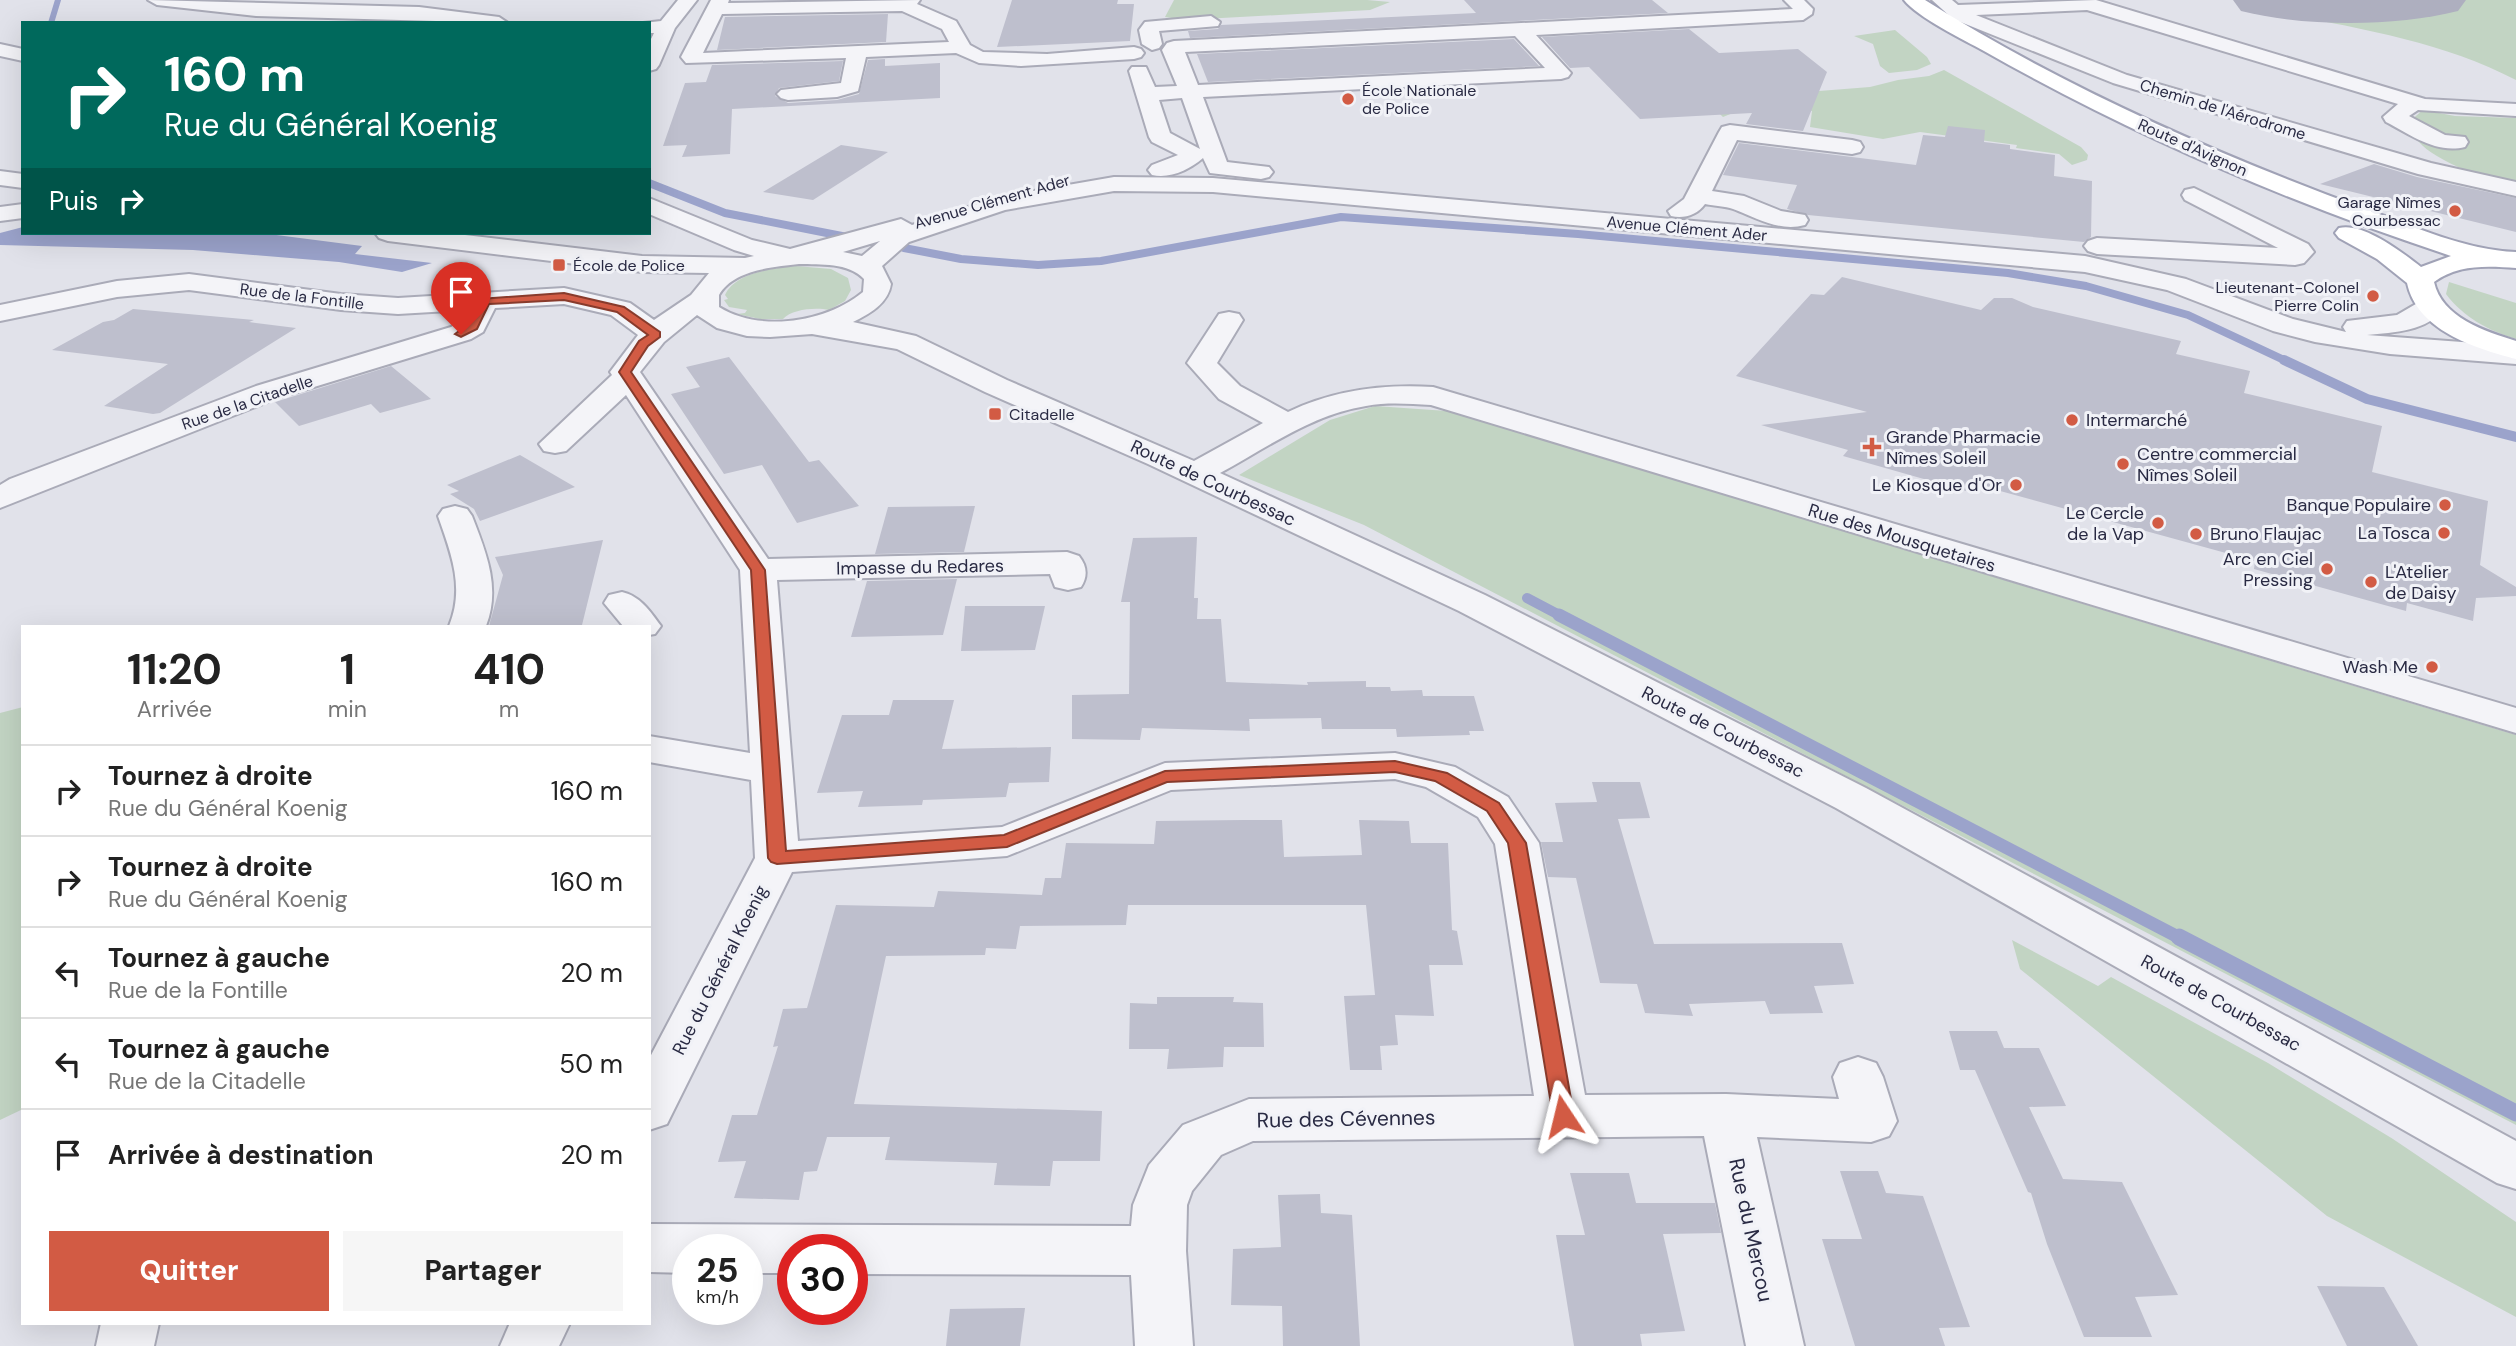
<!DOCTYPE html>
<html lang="fr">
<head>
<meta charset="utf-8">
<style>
  body { margin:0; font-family:"DM Sans",sans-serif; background:#f6f6f6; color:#222; height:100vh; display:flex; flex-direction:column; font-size:26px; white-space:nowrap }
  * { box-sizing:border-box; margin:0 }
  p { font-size:23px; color:#767676 }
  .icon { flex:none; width:38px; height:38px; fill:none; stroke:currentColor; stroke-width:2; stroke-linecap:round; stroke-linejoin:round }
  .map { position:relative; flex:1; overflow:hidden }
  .details { position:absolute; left:21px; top:625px; width:630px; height:700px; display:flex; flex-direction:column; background:#fff; border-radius:0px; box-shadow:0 7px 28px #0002 }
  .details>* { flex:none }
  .hud { position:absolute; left:21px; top:21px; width:630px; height:214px; border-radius:0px; box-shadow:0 7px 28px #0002; background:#00695c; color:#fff; overflow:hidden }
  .speed { position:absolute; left:672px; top:1234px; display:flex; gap:14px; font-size:35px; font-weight:700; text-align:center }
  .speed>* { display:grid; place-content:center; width:91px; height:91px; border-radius:50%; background:#fff; box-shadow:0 7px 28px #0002; line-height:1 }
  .speed small { font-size:18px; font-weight:400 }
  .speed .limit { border:10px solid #d22; background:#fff; color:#111 }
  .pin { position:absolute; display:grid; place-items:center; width:60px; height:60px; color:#fff; margin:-72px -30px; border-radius:50% 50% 50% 0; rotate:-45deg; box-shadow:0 0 7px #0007 }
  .pin .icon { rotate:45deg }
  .me { position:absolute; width:77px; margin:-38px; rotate:350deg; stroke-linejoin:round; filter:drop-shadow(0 0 5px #0008) }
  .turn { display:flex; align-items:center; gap:24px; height:147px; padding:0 28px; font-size:32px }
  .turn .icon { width:91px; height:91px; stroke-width:2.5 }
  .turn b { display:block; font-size:49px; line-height:60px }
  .then { display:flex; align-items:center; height:66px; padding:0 28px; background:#0003; gap:14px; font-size:26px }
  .eta { display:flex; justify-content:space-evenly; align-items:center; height:119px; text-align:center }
  .eta b { font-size:42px; font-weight:700; line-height:49px }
  .action { display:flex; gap:14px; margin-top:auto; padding:14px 28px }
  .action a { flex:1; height:80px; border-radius:0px; background:#d25b44; color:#fff; font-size:28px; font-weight:700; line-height:80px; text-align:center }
  .action a+a { background:#f6f6f6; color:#222 }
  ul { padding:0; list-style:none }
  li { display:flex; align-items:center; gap:21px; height:91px; padding:0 28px; border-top:2px solid #e0e0e0 }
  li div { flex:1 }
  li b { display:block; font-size:26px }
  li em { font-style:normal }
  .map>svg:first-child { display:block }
  .green { fill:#c2d4c3 }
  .water { fill:#9ba3cb }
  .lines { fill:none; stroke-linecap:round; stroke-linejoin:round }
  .stream-far4 { stroke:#9ba3cb; stroke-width:6 }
  .stream-far3 { stroke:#9ba3cb; stroke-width:8 }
  .stream-far2 { stroke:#9ba3cb; stroke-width:10 }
  .stream-far1 { stroke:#9ba3cb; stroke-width:13 }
  .stream { stroke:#9ba3cb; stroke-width:17 }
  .taxiway { fill:#aeafbf; fill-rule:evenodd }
  .building { fill:#bebfcd }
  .minor-casing { stroke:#aaabb8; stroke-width:4 }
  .major-casing { stroke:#a0a2b6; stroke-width:4 }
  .minor { fill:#f4f4f8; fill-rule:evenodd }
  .major { fill:#fff; fill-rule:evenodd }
  .route { fill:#d25b44; stroke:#883b2c; stroke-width:2 }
  .poi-dot { fill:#d25b44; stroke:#f1f2f7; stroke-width:2.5 }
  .labels { text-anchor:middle; stroke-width:6; stroke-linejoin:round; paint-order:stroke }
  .far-poi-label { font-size:16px; fill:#292a43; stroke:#f1f2f7; text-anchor:start }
  .far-street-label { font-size:16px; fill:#292a43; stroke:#f1f2f7 }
  .poi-label { font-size:18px; fill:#292a43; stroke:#f1f2f7; text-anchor:end }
  .street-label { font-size:18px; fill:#292a43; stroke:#f1f2f7 }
  .near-street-label { font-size:21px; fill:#292a43; stroke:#f1f2f7 }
</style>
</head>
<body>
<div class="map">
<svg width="2516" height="1346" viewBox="0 0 2516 1346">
  <rect width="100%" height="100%" fill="#e1e2ea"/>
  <g class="green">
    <path d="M1174,0H1367L1390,2L1370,10L1185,20L1165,17Z"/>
    <path d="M2253,0H2516V80C2438,39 2345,26 2259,9Z"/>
    <path d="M1895,30L1927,57L1931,64L1917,70L1889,73L1880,66L1873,44L1854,36Z"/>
    <path d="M1944,70L2081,147L2088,155L2087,160L2072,165L2059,154L2016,148L2017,145L1920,132L1883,139L1810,127L1812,111L1760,102L1723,117L1684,80L1819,91L1870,87L1898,80L1929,76Z"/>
    <path d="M2423,110L2455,116L2516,118V185C2491,182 2435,161 2419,142C2414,137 2412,127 2410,121Z"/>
    <path d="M796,266L831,269L848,278L851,290L845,301L829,310C816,307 792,309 783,319H760L737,314L745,313L747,310L729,307L724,300L728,299L725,295C735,272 775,268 796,266Z"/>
    <path d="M2449,282L2516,303V339C2489,331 2463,317 2446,294Z"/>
    <path d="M1375,406L1447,411L2516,735V1125L1364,525L1239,475L1330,420Z"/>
    <path d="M23,707V1109L0,1120V713Z"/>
    <path d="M2012,940L2098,986L2111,977L2268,1063L2393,1139L2516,1222V1317L2327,1216L2020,969Z"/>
  </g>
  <path class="water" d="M23,227V233H261L362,246L355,254L432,263L402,272L339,262L193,250L0,245V233Z"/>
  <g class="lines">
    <path class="stream-far4" d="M51,23L58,0"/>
    <g class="stream-far3">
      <path d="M649,183L725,213L847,237"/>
      <path d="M904,248L961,259L1038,265L1101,261L1341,217L1578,234L2008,273L2086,286L2188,315L2288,362"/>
    </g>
    <g class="stream-far2">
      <path d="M2284,360L2367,399L2516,437"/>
      <path d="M1527,598L1563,617"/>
    </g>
    <path class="stream-far1" d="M1559,615L2182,939"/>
    <path class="stream" d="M2179,937L2516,1113"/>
    <path class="taxiway" d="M2233,0H2466L2458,11C2395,27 2304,27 2241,11Z"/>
  </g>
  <g class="building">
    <path d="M1012,0H1118L1117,4H1134L1130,41L997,47Z"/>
    <path d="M1464,0H1652L1668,13L1190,38L1188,31L1218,29L1221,25L1476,13Z"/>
    <path d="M888,14L886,42L717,50L725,17Z"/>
    <path d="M1689,29L1719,53L1798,49L1827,72L1803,131L1746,124L1752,113L1640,119L1589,67L1570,68L1542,37Z"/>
    <path d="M1514,39L1539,66L1208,82L1197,54Z"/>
    <path d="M885,59V66L940,63V98L732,109L730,154L682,157L687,145L663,146L685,83L706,82L712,65L843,61L839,81L779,88L775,96L788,103L837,100L859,94L868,60Z"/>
    <path d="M1948,126L1985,130L1984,142L2010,145V149L2055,155L2054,176L2092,181L2091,237L2084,242L1808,215L1787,209L1797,185L1723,175L1739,143L1916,165L1923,135L1945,137Z"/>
    <path d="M841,145L888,152L813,200L763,192Z"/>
    <path d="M2374,164L2417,177L2516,198V232L2320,184Z"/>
    <path d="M1842,277L1981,310L1994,298H2012L2033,307L2181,341L2176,354L2250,371L2244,393L2382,426L2372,472L2488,501L2480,565L2516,587V596L2476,598L2473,621L2407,603L2406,611L2254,569L2255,561L1971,483L1966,491L1843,456L1848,450L1761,425L1867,412L1736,376L1811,294L1824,295Z"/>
    <path d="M133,309L254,320L249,322L296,328L160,413L153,414L104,406L168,364L52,350L103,322L114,320Z"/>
    <path d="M729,357L809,462L819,460L859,506L797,523L762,465L724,474L671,394L700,387L686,367Z"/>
    <path d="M391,366L431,399L380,413L371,404L299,426L275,402Z"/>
    <path d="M520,455L575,487L480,521L474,509L450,494L459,491L447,485Z"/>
    <path d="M975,506L964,552L875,554L888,507Z"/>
    <path d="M1197,537L1194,598H1198L1197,619H1221L1226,682L1308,685L1307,682L1366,681V687H1390L1391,691L1422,690L1423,696H1474L1484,731H1469L1470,735L1397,737L1396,729H1322L1321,718L1249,719L1250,731L1142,728L1140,740L1072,739V695L1129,694L1130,602H1121L1133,538Z"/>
    <path d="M603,540L582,625L489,626L503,575L495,557Z"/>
    <path d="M957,579L943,635L851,637L867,581Z"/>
    <path d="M965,606H1045L1035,650L961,651Z"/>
    <path d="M893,700H954L942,749L1051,747L1049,782L1009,783L1006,797L923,800L922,805L858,807L863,791L817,793L842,715H889Z"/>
    <path d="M1592,782H1640L1650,818L1618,819L1654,944L1842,943L1854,984L1814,986L1823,1013L1770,1014L1765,1001L1689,1004L1693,1016L1645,1013L1637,984L1600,983L1576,878L1548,877L1541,842H1563L1555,803L1597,802Z"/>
    <path d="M1243,820H1282L1284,857L1362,855L1359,820L1409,821L1411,843H1448L1452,930L1457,931L1463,965H1429L1434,1016L1395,1015L1398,1045L1380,1046L1382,1070H1350L1344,996L1375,995L1366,905H1128L1126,925L1020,926L1016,949L986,948L985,955L886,956L854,1104L1102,1111L1100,1161H1053L1050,1186L994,1185L997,1163L885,1160L890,1137H827L817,1171L804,1172L799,1200L734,1198L746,1161L718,1162L732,1115H757L778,1046L773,1047L783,1009L807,1008L836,905L934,907L938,891L1042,895L1045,878H1061L1066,843L1154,844L1156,821Z"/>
    <path d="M1157,997H1234L1233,1002L1263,1003L1264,1047H1224L1223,1067L1167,1069L1169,1049H1129L1130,1003L1157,1004Z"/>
    <path d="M1949,1031H1997L2004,1048H2039L2066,1106L2029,1107L2063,1179L2122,1182L2178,1295L2135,1297L2152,1337H2084L2047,1244L2031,1193L2028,1192L1975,1070H1960Z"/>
    <path d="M1840,1171H1878L1886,1193L1923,1196L1970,1327L1939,1328L1945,1346H1855L1822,1239H1862Z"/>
    <path d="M1570,1173H1629L1636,1203H1715L1721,1233L1663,1234L1685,1331L1640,1334L1642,1346H1574L1556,1235H1585Z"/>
    <path d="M1320,1194L1321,1213L1352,1215L1360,1346H1283L1282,1306L1231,1305L1233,1249L1281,1247L1278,1195Z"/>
    <path d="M2317,1286L2384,1287L2418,1346H2347Z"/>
    <path d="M1025,1308L1020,1346H946L950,1309Z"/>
  </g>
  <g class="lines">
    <g class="minor-casing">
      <g id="minor">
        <path d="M148,0L419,7L499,17L508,23L256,16L157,5Z"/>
        <path d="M678,0H697L675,28L659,65L656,69L649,71V43L654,33H649V23H643L661,21Z"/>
        <path d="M711,0H729L728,3L920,0L917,4L956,21L970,45L983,52L1047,54L1134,47L1141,49L1144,53L1141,57L1134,59L1021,66L979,63L956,53L866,57L858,91L837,97L788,100L781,98L777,94L781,90L841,83L846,58L686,63L681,57ZM902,11L942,29L949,42L703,53L722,14Z"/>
        <path d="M1784,0H1804L1813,9L1812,14L1803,20L1536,35L1571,73L1568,77L1561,79L1203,97L1227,162L1269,167L1273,172L1269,177L1261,179L1210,173L1203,158C1189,170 1170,179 1152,175L1148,170L1152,165L1178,155L1152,142L1149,137L1129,71L1132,67H1146L1155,87L1177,86L1162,50L1167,43L1174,41L1793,9ZM1515,36L1545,68L1198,85L1185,52ZM1182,98L1200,149L1170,133L1159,100Z"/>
        <path d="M1932,0H1952L1958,5L2096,0L2425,99L2516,104V116L2418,110L2409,116L2445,135L2465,137L2468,142L2465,147C2436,154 2411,135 2386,122L2383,117L2398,104L2087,10L1976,15L2127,75L2431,163L2516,182V196L2418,174L2113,83L1953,19Z"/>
        <path d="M1211,16L1220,22L1218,26L1159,31L1162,44L1159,48L1152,50L1142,44L1139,30L1145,22Z"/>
        <path d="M0,44L23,49V61L0,56Z"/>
        <path d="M1730,125L1852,140L1860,142L1863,147L1860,152L1852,154L1737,140L1712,191L1744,196L1781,211L1805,215L1808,220L1805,225C1779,232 1757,218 1733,209C1725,206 1715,206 1705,204C1697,215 1684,219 1671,216L1668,211L1684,199L1719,132L1722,127Z"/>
        <path d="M0,171L23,174V188L0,185Z"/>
        <path d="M1114,177L1213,178L2085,256L2186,279L2293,319L2346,332L2343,327L2347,321L2397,315L2421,301L2431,299L2441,301L2445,307C2428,332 2394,332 2367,335L2516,346V364L2390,354L2315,342L2273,331L2167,290L2085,272L1213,192L1114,191L1005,210L909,242L882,266L891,284C888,304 869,314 853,322L916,336L1007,380L1194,461L1263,423L1219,399L1187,363L1219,314L1229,312L1239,314L1243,320L1217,363L1240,386L1288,412C1334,390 1382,384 1433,387L2516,708V733L1431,405C1409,404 1388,402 1366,406C1313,414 1266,448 1220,473L1485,595L1866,788L2516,1141V1189L2497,1183L1836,808L1459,611L1148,464L985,392L897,349L812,334L770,337L747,336L717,328L697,315L664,342L640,372L768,559L1067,552L1079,556C1087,566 1088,576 1081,587L1068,590L1055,587L1050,574L777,580L798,841L1002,827L1165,763L1395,753L1455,767L1508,797L1539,843L1585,1095L1726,1094L1839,1099L1833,1077L1840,1063L1858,1057L1876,1063L1883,1077L1897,1121L1889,1136L1871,1142L1757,1137L1804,1346H1746L1704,1136L1253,1141L1221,1155L1192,1191L1187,1205L1186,1251L1193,1346H1135L1131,1275L852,1274V1250H793V1273H747V1250H688V1273L649,1272V1224L1131,1226L1133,1205L1149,1165L1183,1125L1249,1099L1534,1096L1495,844L1478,817L1426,787L1395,779L1171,790L1007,856L792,872L667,1124L649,1130V1059L755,858L751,780L649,762V736L750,753L740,570L626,395L566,451L555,453L544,451L539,444L612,375L610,372L638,335L611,315L564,304L495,308L483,332L471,339L278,398L0,508V485L10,479L256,386L451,327L461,321L466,310L398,314L341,310L189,290L117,297L0,321V305L117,281L189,274L341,294L398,298L564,288L630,303L654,320L691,295L709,273L642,272L388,241L379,238L375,233H448L642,256L745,258L754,256L734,250L649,214V198L752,240L790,249L901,219L912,225L999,197ZM880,241L862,256L843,252ZM799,264C821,265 848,262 864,279L863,292C827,322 761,333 719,307V295C733,270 773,267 799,264Z"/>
        <path d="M2194,188L2308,244L2314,252L2304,263L2295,265L2097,254L2088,251L2084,246L2088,241L2097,238L2278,248L2185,200L2182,195L2185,190Z"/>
        <path d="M23,204V218L0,221V207Z"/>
        <path d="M455,506L467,509L472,516C486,552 501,588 486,626H449C465,588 451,553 438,516L443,509Z"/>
        <path d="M622,592C640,596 650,611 661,626L655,634L649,635V626H623L604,603L609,595Z"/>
        <path d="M101,1323H159L154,1346H96Z"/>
        <path d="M510,1323H570L559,1346H500Z"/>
      </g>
    </g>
    <g class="major-casing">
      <path id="major" d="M1904,0H1925C2063,87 2216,154 2368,210C2416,227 2465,250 2516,252V268C2488,266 2458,264 2434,282C2442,318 2485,331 2516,341V359C2474,348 2417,330 2407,283L2377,259L2339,238L2335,233L2339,228C2363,222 2402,252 2421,267L2451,256C2290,203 2132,135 1984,51C1964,40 1917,17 1904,0Z"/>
    </g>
    <use href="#minor" class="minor"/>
    <use href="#major" class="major"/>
  </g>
  <path class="route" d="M564,293L624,307L660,332V337L648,346L631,372L765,570L786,851L1004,835L1165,771L1395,761L1447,773L1499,803L1526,843L1574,1116L1571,1122L1563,1124L1556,1122L1553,1116L1508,843L1487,811L1435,781L1395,772L1167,782L1007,847L777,864L771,862L768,858L751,570L619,372L639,341L648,335L617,312L564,300L489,304L477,329L461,337L455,334L468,324L480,299Z"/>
  <g class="poi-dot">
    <circle cx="1348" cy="99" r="7"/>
    <circle cx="2455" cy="211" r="7"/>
    <rect x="552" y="258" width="14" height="14" rx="3.5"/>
    <circle cx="2373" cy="296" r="7"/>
    <rect x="988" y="407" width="14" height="14" rx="3.5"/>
    <circle cx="2072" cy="420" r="7"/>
    <path d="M1868.5 436.5h7v7h7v7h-7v7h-7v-7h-7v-7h7z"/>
    <circle cx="2123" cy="464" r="7"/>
    <circle cx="2016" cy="485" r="7"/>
    <circle cx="2445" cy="505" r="7"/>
    <circle cx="2158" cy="523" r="7"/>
    <circle cx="2444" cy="533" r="7"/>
    <circle cx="2196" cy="534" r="7"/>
    <circle cx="2327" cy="569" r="7"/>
    <circle cx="2371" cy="582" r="7"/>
    <circle cx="2432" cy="667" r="7"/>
  </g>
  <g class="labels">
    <g class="far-poi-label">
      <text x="1362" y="96">École Nationale<tspan x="1362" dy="18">de Police</tspan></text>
      <text x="2441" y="208" text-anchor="end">Garage Nîmes<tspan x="2441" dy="18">Courbessac</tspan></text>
      <text x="573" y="271">École de Police</text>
      <text x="2359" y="293" text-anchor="end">Lieutenant-Colonel<tspan x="2359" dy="18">Pierre Colin</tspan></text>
      <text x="1009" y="420">Citadelle</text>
    </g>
    <g class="far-street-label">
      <text transform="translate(2223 109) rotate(17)" y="6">Chemin de l'Aérodrome</text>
      <text transform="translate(2193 147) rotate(24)" y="6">Route d'Avignon</text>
      <text transform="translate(992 201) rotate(-16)" y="6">Avenue Clément Ader</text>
      <text transform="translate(1687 228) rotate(5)" y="6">Avenue Clément Ader</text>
      <text transform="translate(302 296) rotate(7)" y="6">Rue de la Fontille</text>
      <text transform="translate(247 402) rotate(-19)" y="6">Rue de la Citadelle</text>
    </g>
    <g class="poi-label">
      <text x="2086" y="426" text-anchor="start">Intermarché</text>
      <text x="1886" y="443" text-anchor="start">Grande Pharmacie<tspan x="1886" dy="21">Nîmes Soleil</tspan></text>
      <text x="2137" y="460" text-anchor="start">Centre commercial<tspan x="2137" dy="21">Nîmes Soleil</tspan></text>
      <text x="2002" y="491">Le Kiosque d'Or</text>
      <text x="2431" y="511">Banque Populaire</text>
      <text x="2144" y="519">Le Cercle<tspan x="2144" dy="21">de la Vap</tspan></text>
      <text x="2430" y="539">La Tosca</text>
      <text x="2210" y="540" text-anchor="start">Bruno Flaujac</text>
      <text x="2313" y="565">Arc en Ciel<tspan x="2313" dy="21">Pressing</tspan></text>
      <text x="2385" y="578" text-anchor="start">L'Atelier<tspan x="2385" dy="21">de Daisy</tspan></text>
      <text x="2418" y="673">Wash Me</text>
    </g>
    <g class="street-label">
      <text transform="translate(1213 483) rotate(25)" y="6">Route de Courbessac</text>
      <text transform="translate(1902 538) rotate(17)" y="6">Rue des Mousquetaires</text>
      <text transform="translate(920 567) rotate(-1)" y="6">Impasse du Redares</text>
      <text transform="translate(1723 732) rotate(27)" y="6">Route de Courbessac</text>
      <text transform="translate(720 970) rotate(-63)" y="6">Rue du Général Koenig</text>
      <text transform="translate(2221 1003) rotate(29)" y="6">Route de Courbessac</text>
    </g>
    <g class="near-street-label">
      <text transform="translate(1346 1119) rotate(-1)" y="7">Rue des Cévennes</text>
      <text transform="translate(1751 1230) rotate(78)" y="7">Rue du Mercou</text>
    </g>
  </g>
</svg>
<div class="speed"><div>25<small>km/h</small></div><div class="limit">30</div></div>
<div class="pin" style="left:461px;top:334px;background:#d93025"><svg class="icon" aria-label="arrive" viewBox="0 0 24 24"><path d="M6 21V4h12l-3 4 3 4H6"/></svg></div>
<svg class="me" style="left:1563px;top:1116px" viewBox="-20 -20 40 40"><path d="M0-17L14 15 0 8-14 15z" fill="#d25b44" stroke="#fff" stroke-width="4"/></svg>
<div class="hud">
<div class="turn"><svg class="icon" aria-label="right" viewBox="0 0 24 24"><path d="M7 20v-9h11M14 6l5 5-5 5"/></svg><div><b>160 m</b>Rue du Général Koenig</div></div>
<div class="then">Puis<svg class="icon" aria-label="right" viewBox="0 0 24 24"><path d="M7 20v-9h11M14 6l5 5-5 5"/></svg></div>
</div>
<section class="details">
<div class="eta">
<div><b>11:20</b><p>Arrivée</p></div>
<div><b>1</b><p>min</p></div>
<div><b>410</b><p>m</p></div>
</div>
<ul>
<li><svg class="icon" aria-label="right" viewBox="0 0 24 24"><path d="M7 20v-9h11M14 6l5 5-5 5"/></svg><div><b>Tournez à droite</b><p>Rue du Général Koenig</p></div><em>160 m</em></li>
<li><svg class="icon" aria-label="right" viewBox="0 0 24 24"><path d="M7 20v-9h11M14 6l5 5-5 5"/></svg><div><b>Tournez à droite</b><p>Rue du Général Koenig</p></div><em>160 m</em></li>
<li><svg class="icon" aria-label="left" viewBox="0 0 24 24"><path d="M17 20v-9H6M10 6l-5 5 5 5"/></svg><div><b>Tournez à gauche</b><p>Rue de la Fontille</p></div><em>20 m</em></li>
<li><svg class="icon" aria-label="left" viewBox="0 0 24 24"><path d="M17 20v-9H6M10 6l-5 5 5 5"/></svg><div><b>Tournez à gauche</b><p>Rue de la Citadelle</p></div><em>50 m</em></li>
<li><svg class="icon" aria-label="arrive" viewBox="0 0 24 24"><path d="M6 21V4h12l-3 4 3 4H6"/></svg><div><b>Arrivée à destination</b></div><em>20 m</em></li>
</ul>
<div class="action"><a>Quitter</a><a>Partager</a></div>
</section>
</div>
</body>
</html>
